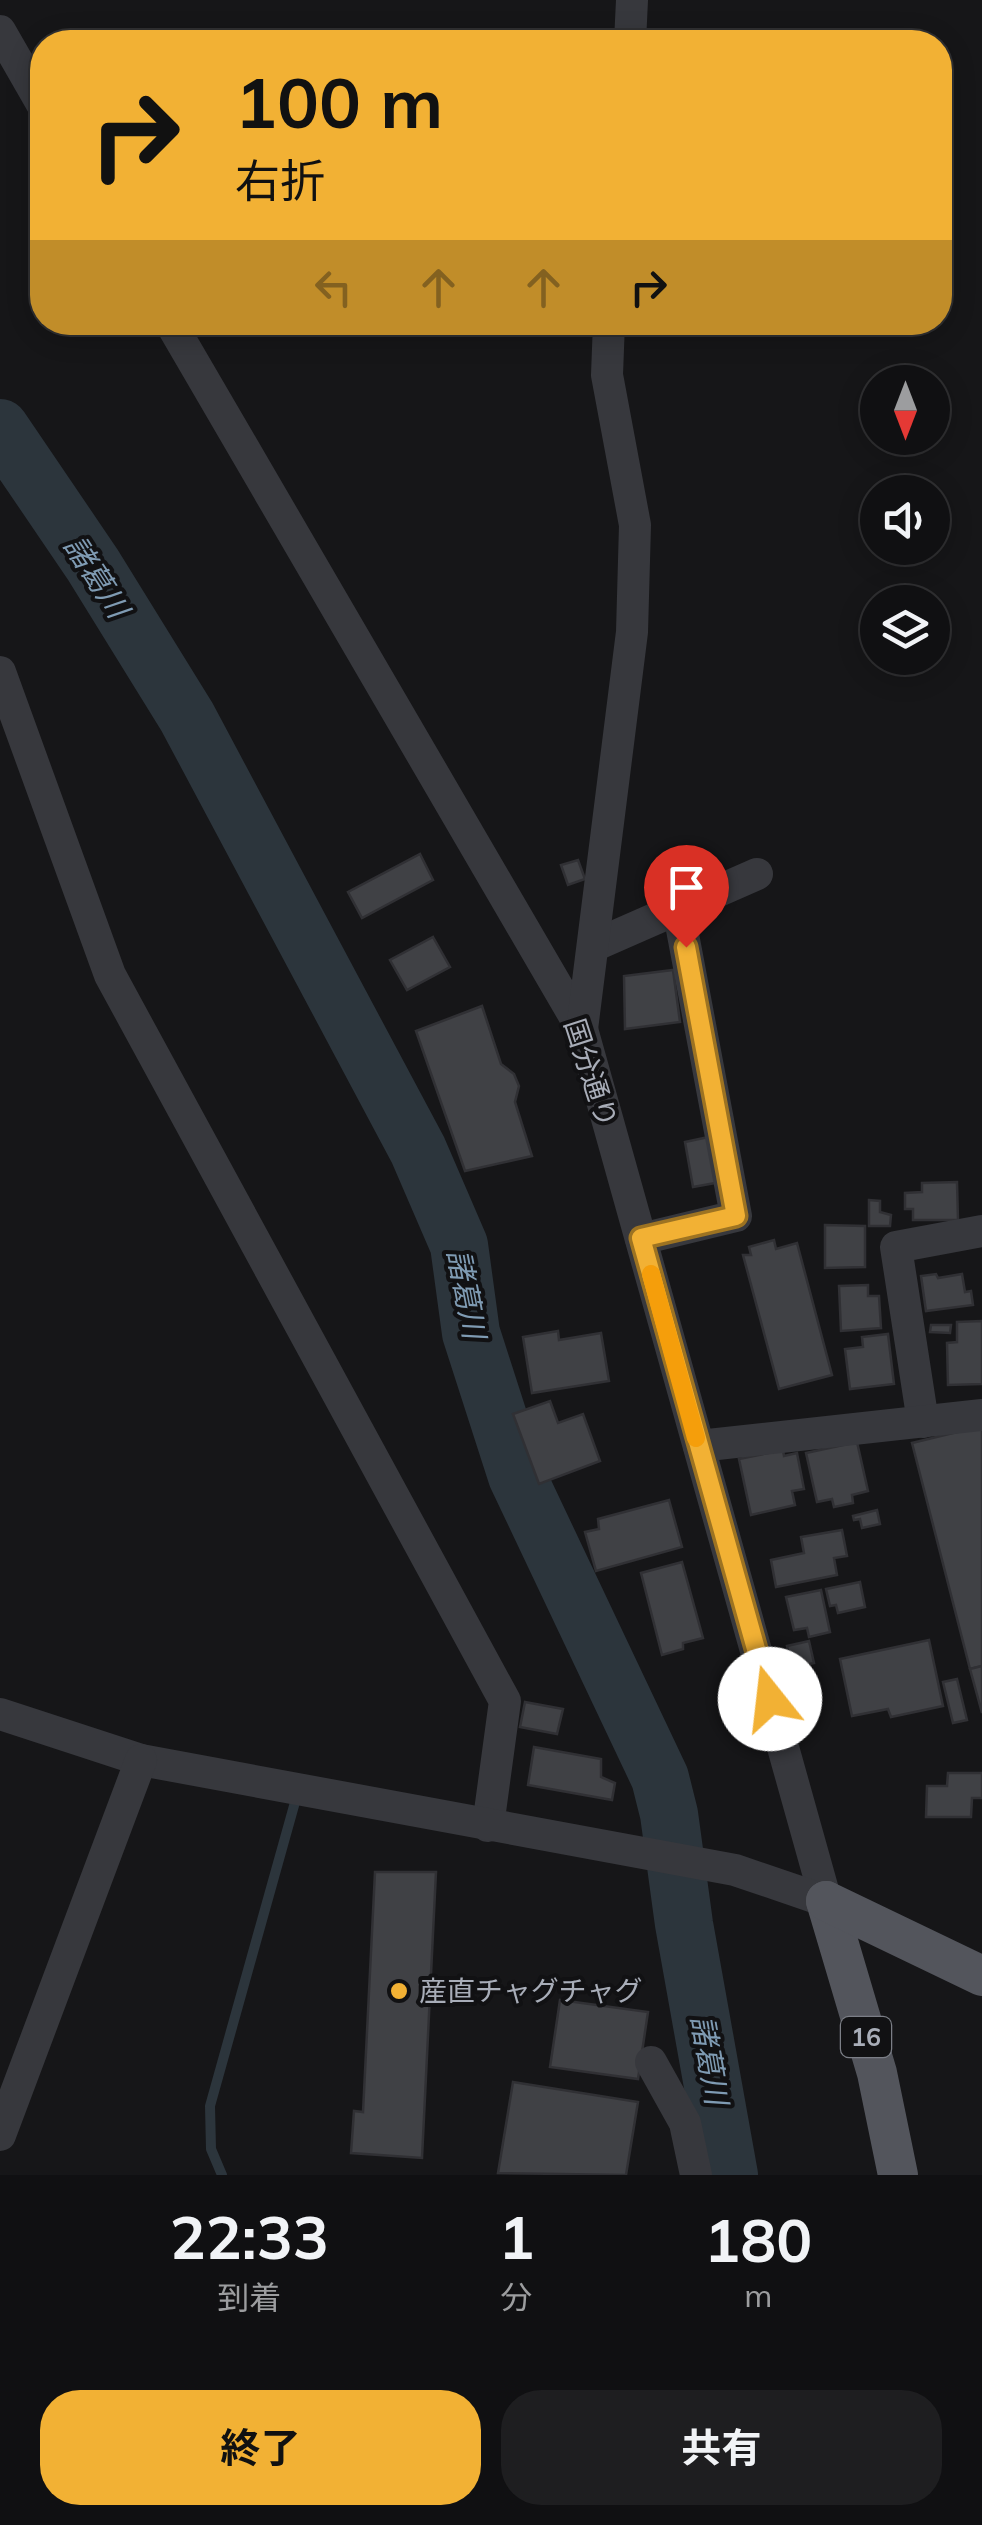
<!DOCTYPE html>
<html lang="ja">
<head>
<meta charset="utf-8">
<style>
  body { margin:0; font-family:Mulish,"Noto Sans JP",sans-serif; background:#1e1e20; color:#f1f3f6; height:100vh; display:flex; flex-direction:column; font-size:38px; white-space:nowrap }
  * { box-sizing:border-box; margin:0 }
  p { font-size:32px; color:#9c9d9f }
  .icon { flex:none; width:55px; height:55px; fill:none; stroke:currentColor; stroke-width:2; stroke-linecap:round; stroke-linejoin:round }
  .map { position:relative; height:2175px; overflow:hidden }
  .side { display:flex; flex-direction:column; background:#101012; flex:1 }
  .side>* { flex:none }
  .banner { position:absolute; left:30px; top:30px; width:922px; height:305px; border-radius:40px; box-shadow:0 5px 25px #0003,0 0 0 2px #303032; background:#f2b134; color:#111; overflow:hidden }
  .needle { width:65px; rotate:180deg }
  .fabs { position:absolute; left:860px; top:365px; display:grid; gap:20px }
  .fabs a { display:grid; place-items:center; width:90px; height:90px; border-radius:50%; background:#101012; box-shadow:0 5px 25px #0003,0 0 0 2px #303032; font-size:50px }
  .pin { position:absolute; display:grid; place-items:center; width:85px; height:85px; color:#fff; margin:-102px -42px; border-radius:50% 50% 50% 0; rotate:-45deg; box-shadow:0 0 10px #0007 }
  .pin .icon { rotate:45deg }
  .me { position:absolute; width:110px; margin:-55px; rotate:344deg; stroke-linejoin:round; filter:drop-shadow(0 0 8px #0008) }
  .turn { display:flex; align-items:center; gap:35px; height:210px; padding:0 40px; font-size:45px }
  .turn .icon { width:130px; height:130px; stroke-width:2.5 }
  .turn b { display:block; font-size:70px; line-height:85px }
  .lanes { display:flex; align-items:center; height:95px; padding:0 40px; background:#0003; justify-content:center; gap:50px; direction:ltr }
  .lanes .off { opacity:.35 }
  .eta { display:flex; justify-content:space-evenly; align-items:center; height:170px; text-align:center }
  .eta b { font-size:60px; font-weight:700; line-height:70px }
  .action { display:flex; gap:20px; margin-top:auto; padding:20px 40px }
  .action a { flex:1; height:115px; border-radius:40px; background:#f2b134; color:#111; font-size:40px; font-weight:700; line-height:115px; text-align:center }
  .action a+a { background:#1e1e20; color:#f1f3f6 }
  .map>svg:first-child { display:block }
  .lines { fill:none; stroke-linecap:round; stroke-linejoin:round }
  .stream { stroke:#2c353c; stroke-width:10 }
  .river { stroke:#2c353c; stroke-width:58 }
  .building { fill:#404145; stroke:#303034; stroke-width:2.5 }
  .minor { stroke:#37383d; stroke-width:32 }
  .major { stroke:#53555c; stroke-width:40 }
  .route-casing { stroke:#9d7322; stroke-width:25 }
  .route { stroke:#f2b134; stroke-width:18 }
  .slow { stroke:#f59e0b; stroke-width:18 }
  .poi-dot { fill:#f2b134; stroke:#111113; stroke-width:4 }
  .labels { text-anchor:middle; stroke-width:8; stroke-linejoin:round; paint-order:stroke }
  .shield { fill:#111113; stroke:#7b7e86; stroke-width:2.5 }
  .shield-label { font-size:25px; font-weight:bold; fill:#a8adb8 }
  .street-label { font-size:28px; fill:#a8adb8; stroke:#111113 }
  .poi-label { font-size:28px; fill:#a8adb8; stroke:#111113; text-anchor:start }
  .water-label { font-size:30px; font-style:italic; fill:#7f9bb3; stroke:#111113 }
</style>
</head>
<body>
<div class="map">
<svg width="982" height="2175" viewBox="0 0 982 2175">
  <rect width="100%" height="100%" fill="#161618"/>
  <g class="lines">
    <path class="stream" d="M222,2175L211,2149L210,2106L297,1795"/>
    <path class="river" d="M0,428L93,565L187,717L418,1150L459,1245L471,1333L517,1476L660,1778L669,1814L684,1924L729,2175"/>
  </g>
  <g class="building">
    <path d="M420,854L433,880L362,918L348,892Z"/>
    <path d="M578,860L585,879L568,885L561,865Z"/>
    <path d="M433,937L450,967L407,990L390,960Z"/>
    <path d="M673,970L680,1022L625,1029L624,976Z"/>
    <path d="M482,1006L501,1064L514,1074L519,1086L515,1102L532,1156L465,1171L416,1031Z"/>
    <path d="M713,1136L721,1182L693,1187L685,1142Z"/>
    <path d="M957,1182L958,1220H913V1209H905V1193L922,1192V1183Z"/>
    <path d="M869,1200L880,1201V1212L891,1215L890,1226H869Z"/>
    <path d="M825,1225L865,1226V1267L825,1268Z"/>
    <path d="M774,1240L776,1249L797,1243L832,1375L779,1389L743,1255H751L749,1247Z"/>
    <path d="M936,1274L938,1278L962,1274L965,1292L971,1291L973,1305L926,1311L921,1276Z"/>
    <path d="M868,1285V1296H879L881,1328L841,1331L839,1286Z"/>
    <path d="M982,1321V1384L948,1385L947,1343L957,1342V1322Z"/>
    <path d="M931,1325H951L950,1333L930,1332Z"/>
    <path d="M558,1331L559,1340L601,1333L609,1381L532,1393L523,1337Z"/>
    <path d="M888,1334L894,1384L850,1389L845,1349L863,1347L862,1337Z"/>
    <path d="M550,1401L558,1423L583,1414L600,1461L539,1484L513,1414Z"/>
    <path d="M982,1426V1666L970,1669L912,1443Z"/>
    <path d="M857,1442L868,1491L852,1495L853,1503L834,1507L832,1499L817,1502L806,1453Z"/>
    <path d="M783,1450L784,1456L797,1453L804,1489L792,1491L795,1505L751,1515L739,1459Z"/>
    <path d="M669,1500L682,1547L596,1571L585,1532L599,1529L598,1519Z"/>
    <path d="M877,1510L880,1524L862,1528L860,1519L854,1520L853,1516Z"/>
    <path d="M842,1530L847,1556L834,1558L837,1575L776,1587L771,1560L804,1553L801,1537Z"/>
    <path d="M682,1562L703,1638L683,1643V1649L662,1655L641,1573Z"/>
    <path d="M860,1582L865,1607L838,1613L836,1605L830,1606L826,1589Z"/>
    <path d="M821,1590L830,1632L809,1637L807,1628L794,1630L786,1597Z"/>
    <path d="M929,1640L943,1706L891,1717L888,1709L852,1716L840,1659Z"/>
    <path d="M809,1641L814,1663L792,1668L787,1646Z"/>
    <path d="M982,1666V1713L970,1669Z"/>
    <path d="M957,1679L967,1720L953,1723L943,1682Z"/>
    <path d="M525,1702L563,1709L557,1734L520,1727Z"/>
    <path d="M534,1747L601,1759V1777L615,1783L612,1800L528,1785Z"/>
    <path d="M948,1773H982V1798H972L971,1817H926L927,1786H947Z"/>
    <path d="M375,1872H436L422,2158L351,2153L354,2111L363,2112Z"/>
    <path d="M560,2000L648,2012L638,2079L550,2067Z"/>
    <path d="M513,2082L638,2102L626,2175L498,2173Z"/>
  </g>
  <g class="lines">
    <g class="minor">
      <path d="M0,31L42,104"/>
      <path d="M630,42L632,0"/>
      <path d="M170,322L582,1029L826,1901"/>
      <path d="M0,672L110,975L505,1701L488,1826"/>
      <path d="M593,946L757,874"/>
      <path d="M582,1029L632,632L635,525L607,375L609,322"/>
      <path d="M641,1239L736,1216L678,908"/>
      <path d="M923,1422L896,1247L982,1231"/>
      <path d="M699,1446L982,1415"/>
      <path d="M0,1714L141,1760L735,1870L826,1901"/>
      <path d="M651,2062L685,2123L696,2175"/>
      <path d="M0,2135L141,1760"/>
    </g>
    <g class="major">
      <path d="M826,1901L877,2073L898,2175"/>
      <path d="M826,1901L982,1976"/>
    </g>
  </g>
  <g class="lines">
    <g class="route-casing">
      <path id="route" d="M686,947L736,1216L641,1238L770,1699"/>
    </g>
    <use href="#route" class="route"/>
    <path class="slow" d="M651,1274L696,1438"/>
  </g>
  <circle class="poi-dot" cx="399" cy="1991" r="10"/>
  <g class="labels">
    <rect class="shield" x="841" y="2017" width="50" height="40" rx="8"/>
    <g class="shield-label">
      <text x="866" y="2046">16</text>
    </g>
    <g class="street-label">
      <text transform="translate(591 1073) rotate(72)" y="10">国分通り</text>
    </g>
    <g class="poi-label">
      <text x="419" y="2001">産直チャグチャグ</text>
    </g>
    <g class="water-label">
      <text transform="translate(96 577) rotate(57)" y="10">諸葛川</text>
      <text transform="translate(466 1294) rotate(79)" y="10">諸葛川</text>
      <text transform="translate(709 2060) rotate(80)" y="10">諸葛川</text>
    </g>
  </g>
</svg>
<div class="fabs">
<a><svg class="needle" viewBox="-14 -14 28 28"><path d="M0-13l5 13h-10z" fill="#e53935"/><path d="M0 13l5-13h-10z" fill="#9c9d9f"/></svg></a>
<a><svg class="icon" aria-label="sound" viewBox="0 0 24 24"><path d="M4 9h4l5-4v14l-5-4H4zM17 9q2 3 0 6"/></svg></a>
<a><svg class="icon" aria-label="layers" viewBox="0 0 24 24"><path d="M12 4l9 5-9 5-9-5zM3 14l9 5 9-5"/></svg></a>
</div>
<div class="pin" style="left:686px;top:947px;background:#d93025"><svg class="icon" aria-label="arrive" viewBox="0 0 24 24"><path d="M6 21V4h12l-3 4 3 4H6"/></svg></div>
<svg class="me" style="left:770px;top:1699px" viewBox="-20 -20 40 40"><circle r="19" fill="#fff"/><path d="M0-13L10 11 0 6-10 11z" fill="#f2b134"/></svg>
<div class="banner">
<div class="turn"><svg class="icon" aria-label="right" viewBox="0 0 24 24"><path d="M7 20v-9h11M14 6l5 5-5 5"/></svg><div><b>100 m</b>右折</div></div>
<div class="lanes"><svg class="icon off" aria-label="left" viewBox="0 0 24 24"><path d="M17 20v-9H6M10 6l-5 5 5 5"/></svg><svg class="icon off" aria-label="ahead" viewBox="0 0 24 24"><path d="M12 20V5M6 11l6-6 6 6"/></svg><svg class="icon off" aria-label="ahead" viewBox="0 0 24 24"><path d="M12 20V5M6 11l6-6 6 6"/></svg><svg class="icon" aria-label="right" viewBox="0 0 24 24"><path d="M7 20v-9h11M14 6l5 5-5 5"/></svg></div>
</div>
</div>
<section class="side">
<div class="eta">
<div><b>22:33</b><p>到着</p></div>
<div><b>1</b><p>分</p></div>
<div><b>180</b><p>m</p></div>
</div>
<div class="action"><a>終了</a><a>共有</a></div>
</section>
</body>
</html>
